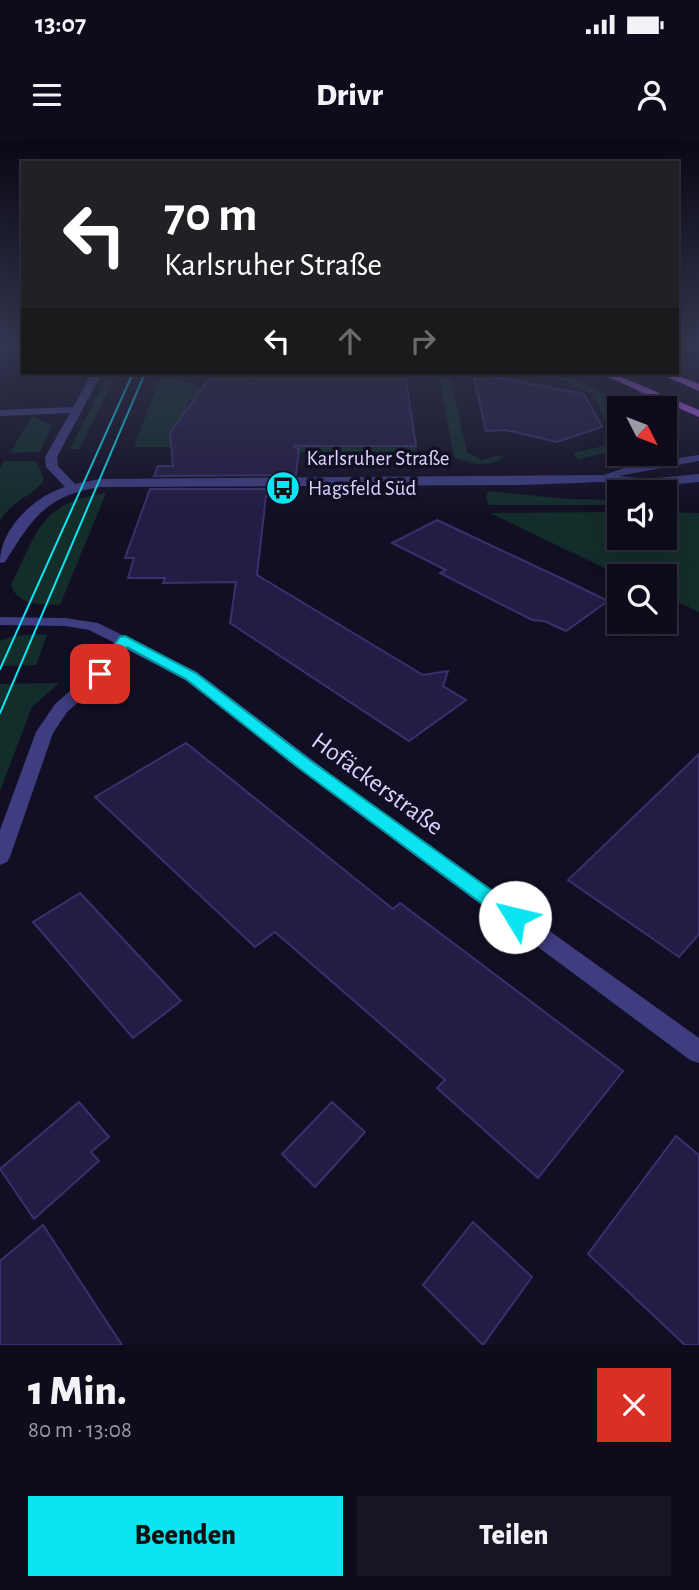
<!DOCTYPE html>
<html lang="de">
<head>
<meta charset="utf-8">
<style>
  body { margin:0; font-family:"Alegreya Sans",sans-serif; background:#171424; color:#f1f3f6; height:100vh; display:flex; flex-direction:column; font-size:26px; white-space:nowrap }
  * { box-sizing:border-box; margin:0 }
  p { font-size:23px; color:#9b9ba3 }
  .icon { flex:none; width:38px; height:38px; fill:none; stroke:currentColor; stroke-width:2; stroke-linecap:round; stroke-linejoin:round }
  .map { position:relative; height:1205px; overflow:hidden }
  .side { display:flex; flex-direction:column; background:#0e0b1b; flex:1 }
  .side>* { flex:none }
  .hud { position:absolute; left:21px; top:21px; width:658px; height:214px; border-radius:0px; box-shadow:0 7px 28px #0002,0 0 0 2px #2e2b3a; background:#202124; color:#fff; overflow:hidden }
  .needle { width:46px; rotate:132deg }
  .tools { position:absolute; left:607px; top:256px; display:grid; gap:14px }
  .tools a { display:grid; place-items:center; width:70px; height:70px; border-radius:0px; background:#0e0b1b; box-shadow:0 7px 28px #0002,0 0 0 2px #2e2b3a; font-size:35px }
  .pin { position:absolute; display:grid; place-items:center; width:60px; height:60px; color:#fff; margin:-30px; border-radius:14px; box-shadow:0 4px 10px #0006 }
  .me { position:absolute; width:77px; margin:-38px; rotate:306deg; stroke-linejoin:round; filter:drop-shadow(0 0 5px #0008) }
  .turn { display:flex; align-items:center; gap:24px; height:147px; padding:0 28px; font-size:32px }
  .turn .icon { width:91px; height:91px; stroke-width:2.5 }
  .turn b { display:block; font-size:49px; line-height:60px }
  .lanes { display:flex; align-items:center; height:66px; padding:0 28px; background:#0003; justify-content:center; gap:35px; direction:ltr }
  .lanes .off { opacity:.35 }
  .round { display:grid; place-items:center; flex:none; width:74px; height:74px; border-radius:0px; background:#171424 }
  .head { display:flex; align-items:center; justify-content:space-between; height:119px; padding:0 28px }
  h1 { font-size:42px; font-weight:800; line-height:52px }
  .button { display:flex; gap:14px; margin-top:auto; padding:14px 28px }
  .button a { flex:1; height:80px; border-radius:0px; background:#0ce5f1; color:#111; font-size:28px; font-weight:800; line-height:80px; text-align:center }
  .button a+a { background:#171424; color:#f1f3f6 }
  .status { display:flex; justify-content:space-between; align-items:center; height:49px; padding:0 35px; background:#0e0b1b; direction:ltr }
  .status svg { height:19px; fill:currentColor }
  header { display:flex; justify-content:space-between; align-items:center; height:91px; padding:0 28px; background:#0e0b1b; font-size:32px; font-weight:800 }
  .map>svg:first-child { display:block }
  .green { fill:#132d2b }
  .building { fill:#231c44; stroke:#39306e; stroke-width:2 }
  .lines { fill:none; stroke-linecap:round; stroke-linejoin:round }
  .minor { fill:#3d3d80; fill-rule:evenodd }
  .major { fill:#b861f7; fill-rule:evenodd }
  .tram { stroke:#0ce5f1; stroke-width:2 }
  .route { fill:#0ce5f1; stroke:#08959d; stroke-width:2 }
  .labels { text-anchor:middle; stroke-width:7; stroke-linejoin:round; paint-order:stroke }
  .far-street-label { font-size:21px; fill:#d7d4fd; stroke:#120f24 }
  .far-poi-label { font-size:21px; fill:#d7d4fd; stroke:#120f24; text-anchor:start }
  .street-label { font-size:26px; fill:#d7d4fd; stroke:#120f24 }
</style>
</head>
<body>
<div class="status"><b>13:07</b><svg viewBox="0 0 49 12"><path d="M0 12V9h3v3zM5 12V6h3v6zM10 12V3h3v9zM15 12V0h3v12zM26 1h20v11H26zM47 4h2v5h-2z"/></svg></div>
<header><svg class="icon" aria-label="menu" viewBox="0 0 24 24"><path d="M4 6h16M4 12h16M4 18h16"/></svg>Drivr<svg class="icon" aria-label="person" viewBox="0 0 24 24"><circle cx="12" cy="8" r="4"/><path d="M4 21q1-7 8-7t8 7"/></svg></header>
<div class="map">
<svg width="699" height="1205" viewBox="0 0 699 1205">
  <rect width="100%" height="100%" fill="#120f24"/>
  <g class="green">
    <path d="M109,233H117L79,309H70Z"/>
    <path d="M162,233H177L181,240L209,252L243,259H189L185,273L170,293L185,307H134Z"/>
    <path d="M438,233H449L467,312L481,320L500,315L504,317C489,328 470,324 454,317Z"/>
    <path d="M546,233H560L633,268H620L619,310L578,319L573,313L607,305L612,296L594,256L597,255Z"/>
    <path d="M32,276L52,285L40,312L10,313Z"/>
    <path d="M416,306L417,312H276L277,307Z"/>
    <path d="M4,321H36L44,339C39,353 10,361 0,381V328Z"/>
    <path d="M488,351L566,359L619,360V365H489L486,358Z"/>
    <path d="M106,353L60,465C40,464 18,466 11,445C38,390 40,363 106,353Z"/>
    <path d="M619,372L620,397H665V372L699,373V472L665,456V436H621L490,373Z"/>
    <path d="M38,494L47,495L36,525L0,526V501L14,496Z"/>
    <path d="M59,543L32,567L0,651V544Z"/>
  </g>
  <g class="building">
    <path d="M213,233H405L416,306H293L299,309L296,335L154,336L158,326H173L170,293Z"/>
    <path d="M473,233L584,254L602,287L557,302L506,290L486,291Z"/>
    <path d="M150,349H295L294,357L266,356L257,435L423,535L448,531L443,546L466,560L409,601L230,483L236,442L163,443L165,438H128L134,418H125Z"/>
    <path d="M437,380L569,442L608,461L566,491L544,481L532,480L440,433L446,430L392,403Z"/>
    <path d="M186,603L393,769L400,763L623,931L538,1038L437,948L445,940L275,792L255,807L95,657Z"/>
    <path d="M699,614V794L679,817L568,740Z"/>
    <path d="M80,753L181,861L133,898L33,782Z"/>
    <path d="M79,962L109,997L91,1012L99,1021L34,1079L0,1029Z"/>
    <path d="M332,962L365,992L315,1047L282,1014Z"/>
    <path d="M676,996L699,1015V1205H685L588,1114Z"/>
    <path d="M473,1082L532,1137L483,1205L423,1145Z"/>
    <path d="M43,1085L122,1205H0V1121Z"/>
  </g>
  <g class="lines">
    <g class="minor">
      <path d="M92,233H102L57,317L58,326L75,344L100,339L604,335L635,324L699,315V321L619,336L648,339L699,334V342L648,347L601,342L522,345L100,347C45,356 33,378 5,422L0,423C0,389 33,357 65,347L46,327L45,317L70,273L0,276V270L73,267Z"/>
      <path d="M643,247L647,248L660,268H650L638,250Z"/>
      <path d="M665,274C681,283 681,305 665,313Z"/>
      <path d="M0,477L65,478L98,483L197,532L336,638L699,898V923L690,920L324,648L185,540L126,509L106,538L67,572L53,593L10,717L7,722L0,725V690L36,592L55,564L94,530L115,503L89,490L65,486L0,485Z"/>
    </g>
    <g class="major">
      <path d="M599,233H612L699,270V277Z"/>
      <path d="M658,233H671L699,244V251Z"/>
    </g>
    <g class="tram">
      <path d="M679,204L699,210"/>
      <path d="M0,529L133,233"/>
      <path d="M0,573L145,233"/>
    </g>
  </g>
  <linearGradient id="sky" x2="0" y2="1"><stop stop-color="#0a0814"/><stop offset="0.55" stop-color="#333750"/><stop offset="1" stop-color="#333750" stop-opacity="0"/></linearGradient>
  <rect width="699" height="372" fill="url(#sky)"/>
  <path class="route" d="M125,496L196,533L311,621L522,772L525,777L522,783L515,785L508,783L300,629L186,539L127,507L105,537H94L92,534L94,531L120,497Z"/>
  <defs>
    <g id="bus-disc" transform="scale(1.75)"><circle r="9.5" fill="#0ce5f1" stroke="#120f24"/><path d="M-5-6H5V4H4V6H2V4H-2V6H-4V4H-5ZM-3.5-4V0h7V-4ZM-3.5 1.2v1.5H-2V1.2ZM2 1.2v1.5H3.5V1.2Z" fill="#111"/></g>
  </defs>
  <g fill-rule="evenodd">
    <use href="#bus-disc" x="283" y="348"/>
  </g>
  <g class="labels">
    <g class="far-street-label">
      <text x="378" y="325">Karlsruher Straße</text>
    </g>
    <g class="far-poi-label">
      <text x="308" y="355">Hagsfeld Süd</text>
    </g>
    <g class="street-label">
      <text transform="translate(378 643) rotate(36)" y="9">Hofäckerstraße</text>
    </g>
  </g>
</svg>
<div class="tools">
<a><svg class="needle" viewBox="-14 -14 28 28"><path d="M0-13l5 13h-10z" fill="#e53935"/><path d="M0 13l5-13h-10z" fill="#9b9ba3"/></svg></a>
<a><svg class="icon" aria-label="sound" viewBox="0 0 24 24"><path d="M4 9h4l5-4v14l-5-4H4zM17 9q2 3 0 6"/></svg></a>
<a><svg class="icon" aria-label="search" viewBox="0 0 24 24"><circle cx="10" cy="10" r="6"/><path d="M15 15l6 6"/></svg></a>
</div>
<div class="pin" style="left:100px;top:534px;background:#d93025"><svg class="icon" aria-label="arrive" viewBox="0 0 24 24"><path d="M6 21V4h12l-3 4 3 4H6"/></svg></div>
<svg class="me" style="left:515px;top:777px" viewBox="-20 -20 40 40"><circle r="19" fill="#fff"/><path d="M0-13L10 11 0 6-10 11z" fill="#0ce5f1"/></svg>
<div class="hud">
<div class="turn"><svg class="icon" aria-label="left" viewBox="0 0 24 24"><path d="M17 20v-9H6M10 6l-5 5 5 5"/></svg><div><b>70 m</b>Karlsruher Straße</div></div>
<div class="lanes"><svg class="icon" aria-label="left" viewBox="0 0 24 24"><path d="M17 20v-9H6M10 6l-5 5 5 5"/></svg><svg class="icon off" aria-label="ahead" viewBox="0 0 24 24"><path d="M12 20V5M6 11l6-6 6 6"/></svg><svg class="icon off" aria-label="right" viewBox="0 0 24 24"><path d="M7 20v-9h11M14 6l5 5-5 5"/></svg></div>
</div>
</div>
<section class="side">
<div class="head"><div><h1>1 Min.</h1><p>80 m · 13:08</p></div><a class="round" style="background:#d93025;color:#fff"><svg class="icon" aria-label="close" viewBox="0 0 24 24"><path d="M6 6l12 12M18 6L6 18"/></svg></a></div>
<div class="button"><a>Beenden</a><a>Teilen</a></div>
</section>
</body>
</html>
